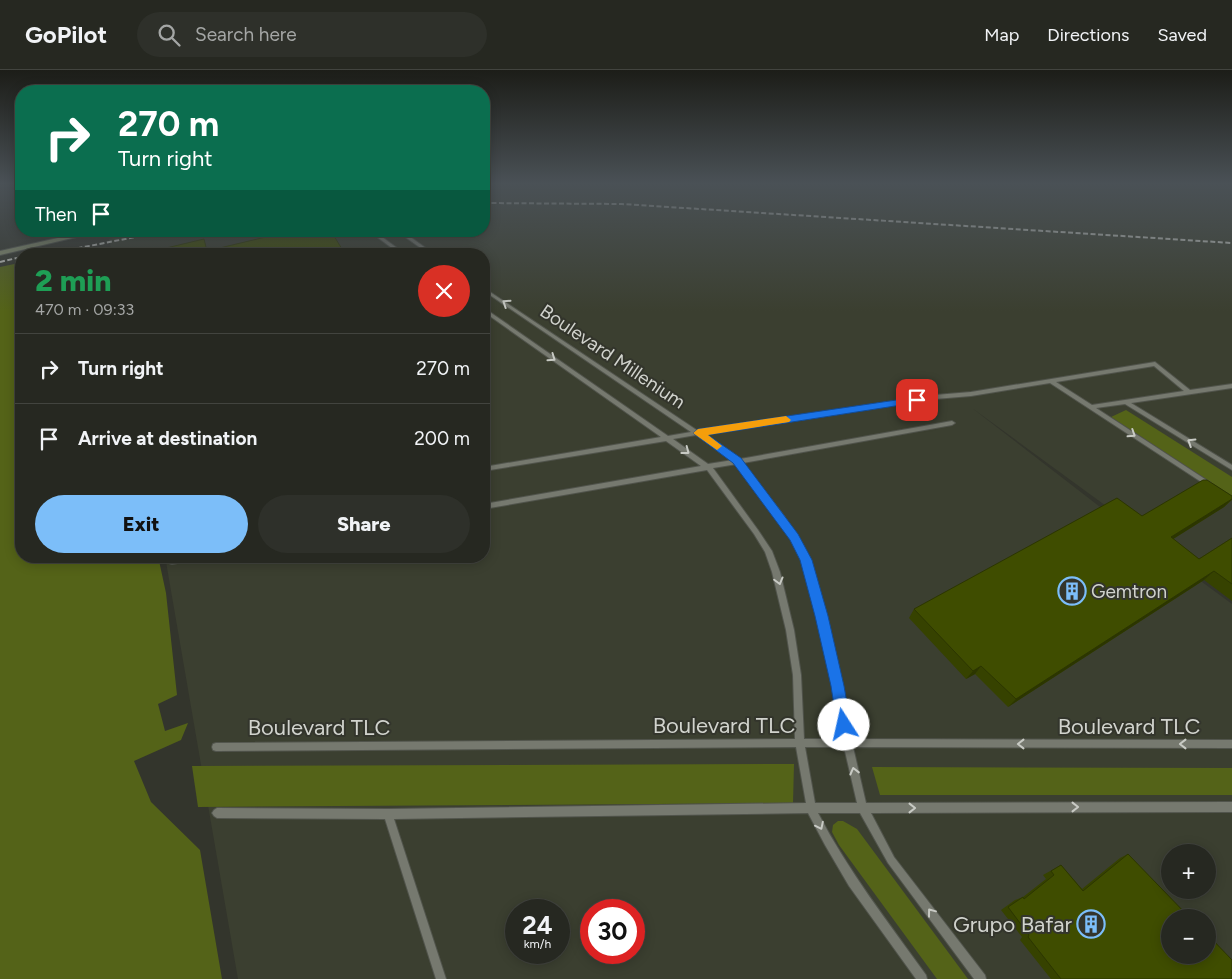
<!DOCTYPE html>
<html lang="en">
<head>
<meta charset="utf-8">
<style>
  body { margin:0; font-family:Figtree,sans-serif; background:#2e302a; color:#f1f3f6; height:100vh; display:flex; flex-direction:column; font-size:19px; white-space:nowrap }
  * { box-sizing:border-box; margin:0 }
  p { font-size:16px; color:#a4a6a5 }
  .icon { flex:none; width:28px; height:28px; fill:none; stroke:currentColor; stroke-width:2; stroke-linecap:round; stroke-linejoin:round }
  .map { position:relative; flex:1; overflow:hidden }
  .sheet { position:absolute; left:15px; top:178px; width:475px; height:315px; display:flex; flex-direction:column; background:#262821; border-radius:20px; box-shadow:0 2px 12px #0003,0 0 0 1px #42443f }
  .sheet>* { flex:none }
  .banner { position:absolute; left:15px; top:15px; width:475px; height:152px; border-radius:20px; box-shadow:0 2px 12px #0003,0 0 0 1px #42443f; background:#0b6e4f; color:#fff; overflow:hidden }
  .buttons { position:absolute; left:1161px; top:774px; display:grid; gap:10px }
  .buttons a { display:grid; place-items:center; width:55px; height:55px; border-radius:50%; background:#262821; box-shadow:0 2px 12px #0003,0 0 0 1px #42443f; font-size:25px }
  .speed { position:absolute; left:505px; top:829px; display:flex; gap:10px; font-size:25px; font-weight:700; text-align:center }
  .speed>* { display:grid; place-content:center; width:65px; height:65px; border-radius:50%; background:#262821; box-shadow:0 2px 12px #0003,0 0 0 1px #42443f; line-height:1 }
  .speed small { font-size:12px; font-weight:400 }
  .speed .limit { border:8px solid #d22; background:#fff; color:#111 }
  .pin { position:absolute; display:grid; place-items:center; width:42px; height:42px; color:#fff; margin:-21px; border-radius:10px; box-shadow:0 2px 8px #0006 }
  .me { position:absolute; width:55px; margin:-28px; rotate:350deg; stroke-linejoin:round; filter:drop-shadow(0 0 4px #0008) }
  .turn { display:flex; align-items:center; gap:18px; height:105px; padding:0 20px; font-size:22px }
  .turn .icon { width:65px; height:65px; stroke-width:2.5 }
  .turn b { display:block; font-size:35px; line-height:42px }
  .then { display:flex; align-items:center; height:48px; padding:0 20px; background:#0003; gap:10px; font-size:19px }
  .round { display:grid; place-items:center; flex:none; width:52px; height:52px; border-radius:26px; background:#2e302a }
  .headline { display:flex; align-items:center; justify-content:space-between; height:85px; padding:0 20px }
  h1 { font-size:30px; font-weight:800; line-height:38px; color:#1e9e55 }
  .action { display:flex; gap:10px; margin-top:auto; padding:10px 20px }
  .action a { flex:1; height:58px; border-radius:30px; background:#7cbef9; color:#111; font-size:20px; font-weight:800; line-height:58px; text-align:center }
  .action a+a { background:#2e302a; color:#f1f3f6 }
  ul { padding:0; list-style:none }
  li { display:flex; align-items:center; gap:15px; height:70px; padding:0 20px; border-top:1px solid #42443f }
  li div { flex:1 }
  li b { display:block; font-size:19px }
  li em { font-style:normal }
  header { display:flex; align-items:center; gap:30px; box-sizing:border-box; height:70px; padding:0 25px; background:#262821; border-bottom:1px solid #42443f }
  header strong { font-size:24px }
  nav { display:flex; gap:28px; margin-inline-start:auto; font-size:18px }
  .search { width:350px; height:45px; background:#2e302a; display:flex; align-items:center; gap:12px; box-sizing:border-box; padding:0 18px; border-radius:28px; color:#a4a6a5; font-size:19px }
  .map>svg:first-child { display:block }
  .built { fill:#3b3f30; fill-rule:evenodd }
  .green { fill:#546318 }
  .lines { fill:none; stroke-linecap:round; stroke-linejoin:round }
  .street-casing { stroke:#51544c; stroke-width:2 }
  .secondary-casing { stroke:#51544c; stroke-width:2 }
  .street { fill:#76796f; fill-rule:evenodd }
  .secondary { fill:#848c6d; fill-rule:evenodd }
  .rail { stroke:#bfc1bb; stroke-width:2; stroke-dasharray:5 2.5; stroke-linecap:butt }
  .wall { fill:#364200 }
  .shaded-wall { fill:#2c3600 }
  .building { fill:#3f4d00; stroke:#2c3600 }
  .oneway { stroke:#c8cac4 }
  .route { fill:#1a73e8; stroke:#114b97 }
  .slow { fill:#f59e0b }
  .labels { text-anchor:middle; stroke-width:4; stroke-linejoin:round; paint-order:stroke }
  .street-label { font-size:19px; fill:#d1d3cd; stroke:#33352c }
  .poi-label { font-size:19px; fill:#d1d3cd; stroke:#33352c; text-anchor:start }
  .near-street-label { font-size:22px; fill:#d1d3cd; stroke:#33352c }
  .near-poi-label { font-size:22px; fill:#d1d3cd; stroke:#33352c; text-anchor:end }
</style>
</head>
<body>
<header>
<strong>GoPilot</strong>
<div class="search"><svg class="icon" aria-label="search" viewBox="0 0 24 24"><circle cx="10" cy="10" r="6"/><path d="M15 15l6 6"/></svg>Search here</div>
<nav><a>Map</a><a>Directions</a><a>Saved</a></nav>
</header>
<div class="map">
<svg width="1232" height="909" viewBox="0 0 1232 909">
  <rect width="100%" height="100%" fill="#33352c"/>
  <path class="built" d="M484,114H1232V528L972,338L1104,440L1232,534V909H238L165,486H484V184H112L109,169L144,161H484ZM1170,782H1208V820H1170ZM516,840H559V882H516ZM591,840H634V882H591ZM1170,848H1208V885H1170Z"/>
  <g class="green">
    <path d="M19,193H21V486H158L166,523L177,625L158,634L165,661L188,653L181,670L134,691L151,732L200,780L222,909H0V197Z"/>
    <path d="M1126,340L1232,407V426L1111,347Z"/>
    <path d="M794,694L793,733L198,737L192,696Z"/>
    <path d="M872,697L1232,698V725H880Z"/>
    <path d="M838,751H843L857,759L968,909H937L839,775L832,762L833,755Z"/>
  </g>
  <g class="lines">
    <g class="street-casing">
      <g id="street">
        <path d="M369,161H374L405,184H400Z"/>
        <path d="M397,161H402L434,184H429Z"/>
        <path d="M484,218L698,361L935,325L971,322L1155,292L1190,320L1232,314V318L1131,333L1232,395V400L1125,334L1096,338L1211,413L1212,415L1209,417L1050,313L971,326L935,329L703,364L740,389L952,351L955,353L952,355L743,393L784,446L810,490L842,616L851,669L1232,670V678L853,677L866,733L1232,732V742L871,743L894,787L985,905L986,909H974L888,793L860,743H818C848,801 888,852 926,905L927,909H916L849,816L825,775L808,743L394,749L446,909H436L385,749L217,748L214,746L212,743L214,740L217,738L388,739L806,733L796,677L216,681L213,680L212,677L213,674L216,673L795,669L793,605L786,560L772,502L765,482L754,464L707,400L484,439V434L701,396L666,371L484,401V397L661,367L484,242V238L668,366L691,362L484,221ZM1154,296L1184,321L1092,335L1056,312ZM696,365L733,390L708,394L673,369ZM737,394L780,450L802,490L834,616L843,669H804L801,605L794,560L780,502L772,481L758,460L713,398ZM805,677H844L857,733H815Z"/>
        <path d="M183,486H203L200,489L172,494L169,493L168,491L169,489Z"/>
      </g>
    </g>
    <g class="secondary-casing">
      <path id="secondary" d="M89,161H102L0,185V181Z"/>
    </g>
    <use href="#street" class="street"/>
    <use href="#secondary" class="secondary"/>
    <g class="rail">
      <path d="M484,133L622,134L1232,173"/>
      <path d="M36,184L54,180"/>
      <path d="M48,184L166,161"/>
      <path d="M0,192L21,187"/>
    </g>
  </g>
  <g class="wall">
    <path d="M1232,426V430L1224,437L1173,469L1199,489L1232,468V531L1204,510L1008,637L975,604L966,609L909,548L914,539L1142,446Z"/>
    <path d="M1128,784L1232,909H1051L1020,870L1022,867L1001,840L1015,830L1023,827L1046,809L1043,805L1061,795L1082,819L1120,788Z"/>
  </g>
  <g class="shaded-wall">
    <path d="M1232,429L1224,437L1162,476L1171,467Z"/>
    <path d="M1214,501L1204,510L1008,637L1016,629Z"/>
    <path d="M981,596L975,604L966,609L973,601Z"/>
  </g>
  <g class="building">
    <path d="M291,161H331L345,184H141L204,169L207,181Z"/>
    <path d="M1203,410H1207L1232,426V429L1171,467L1199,489L1232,468V514L1214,501L1016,629L981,596L973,601L914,539L1117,428L1142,446Z"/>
    <path d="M1128,784L1190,848H1170V885H1208V865L1232,890V909H1061L1028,867L1029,865L1008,837L1023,827L1024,829L1054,805L1051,801L1061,795L1083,821Z"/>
  </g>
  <defs><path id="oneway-chevron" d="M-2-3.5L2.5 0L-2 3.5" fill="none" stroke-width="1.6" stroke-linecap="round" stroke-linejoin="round" transform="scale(1.25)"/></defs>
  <g class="oneway">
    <use href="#oneway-chevron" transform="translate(506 233) rotate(-146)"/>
    <use href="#oneway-chevron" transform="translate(552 288) rotate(35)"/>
    <use href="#oneway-chevron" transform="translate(1132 364) rotate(33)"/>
    <use href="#oneway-chevron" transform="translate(1191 372) rotate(-148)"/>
    <use href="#oneway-chevron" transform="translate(686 381) rotate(37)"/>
    <use href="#oneway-chevron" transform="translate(779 511) rotate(75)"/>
    <use href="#oneway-chevron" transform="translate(1021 674) rotate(180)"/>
    <use href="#oneway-chevron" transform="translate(1183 674) rotate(-180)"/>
    <use href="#oneway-chevron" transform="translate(854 701) rotate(-104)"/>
    <use href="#oneway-chevron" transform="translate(1075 737)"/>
    <use href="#oneway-chevron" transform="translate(912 738)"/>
    <use href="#oneway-chevron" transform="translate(820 756) rotate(64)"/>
    <use href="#oneway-chevron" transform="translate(931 842) rotate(-127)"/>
  </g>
  <linearGradient id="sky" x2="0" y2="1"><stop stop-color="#1c1d18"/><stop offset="0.47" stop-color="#4a5156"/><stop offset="1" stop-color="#4a5156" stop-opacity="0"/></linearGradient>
  <rect width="1232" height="241" fill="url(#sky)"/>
  <path class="route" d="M917,327L921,328V332L708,365L741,388L798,464L812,490L828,546L844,616L851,655L849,660L844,662L839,660L837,655L831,616L815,546L800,490L790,470L733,393L693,363L698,359Z"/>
  <path class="slow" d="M786,346L791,350L789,352L708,365L722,376L717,380L693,363L698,359Z"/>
  <defs>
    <g id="building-ring" transform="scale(1.4375)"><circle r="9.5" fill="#33352c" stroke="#7cbef9" stroke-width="1.5"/><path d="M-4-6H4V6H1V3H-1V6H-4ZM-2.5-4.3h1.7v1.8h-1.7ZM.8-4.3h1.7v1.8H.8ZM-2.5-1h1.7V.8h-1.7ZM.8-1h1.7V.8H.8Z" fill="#7cbef9"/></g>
  </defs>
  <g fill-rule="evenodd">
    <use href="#building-ring" x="1072" y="521"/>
    <use href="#building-ring" x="1091" y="854"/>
  </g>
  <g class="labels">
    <g class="street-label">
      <text transform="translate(613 286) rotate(34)" y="7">Boulevard Millenium</text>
    </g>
    <g class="poi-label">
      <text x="1091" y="528">Gemtron</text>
    </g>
    <g class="near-street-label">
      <text x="724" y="663">Boulevard TLC</text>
      <text x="1129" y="664">Boulevard TLC</text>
      <text x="319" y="665">Boulevard TLC</text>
    </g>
    <g class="near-poi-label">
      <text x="1072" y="862">Grupo Bafar</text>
    </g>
  </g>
</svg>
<div class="buttons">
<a>+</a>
<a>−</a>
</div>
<div class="speed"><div>24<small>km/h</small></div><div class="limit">30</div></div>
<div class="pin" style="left:917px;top:330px;background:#d93025"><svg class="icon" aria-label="arrive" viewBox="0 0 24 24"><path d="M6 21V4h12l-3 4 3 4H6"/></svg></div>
<svg class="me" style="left:844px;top:655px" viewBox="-20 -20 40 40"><circle r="19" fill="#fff"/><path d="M0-13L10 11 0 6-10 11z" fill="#1a73e8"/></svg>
<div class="banner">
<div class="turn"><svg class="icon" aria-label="right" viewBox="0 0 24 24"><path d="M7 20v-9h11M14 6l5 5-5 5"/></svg><div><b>270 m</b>Turn right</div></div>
<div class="then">Then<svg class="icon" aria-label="arrive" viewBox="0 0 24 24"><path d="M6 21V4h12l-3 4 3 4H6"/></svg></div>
</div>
<section class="sheet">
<div class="headline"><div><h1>2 min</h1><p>470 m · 09:33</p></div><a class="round" style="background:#d93025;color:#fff"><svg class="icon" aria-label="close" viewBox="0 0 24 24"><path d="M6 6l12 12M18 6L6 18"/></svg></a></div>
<ul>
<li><svg class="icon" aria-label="right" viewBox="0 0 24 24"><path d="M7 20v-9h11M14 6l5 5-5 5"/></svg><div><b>Turn right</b></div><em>270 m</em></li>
<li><svg class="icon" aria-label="arrive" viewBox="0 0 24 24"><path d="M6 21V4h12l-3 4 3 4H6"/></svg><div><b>Arrive at destination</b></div><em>200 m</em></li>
</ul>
<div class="action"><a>Exit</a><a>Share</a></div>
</section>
</div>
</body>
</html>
